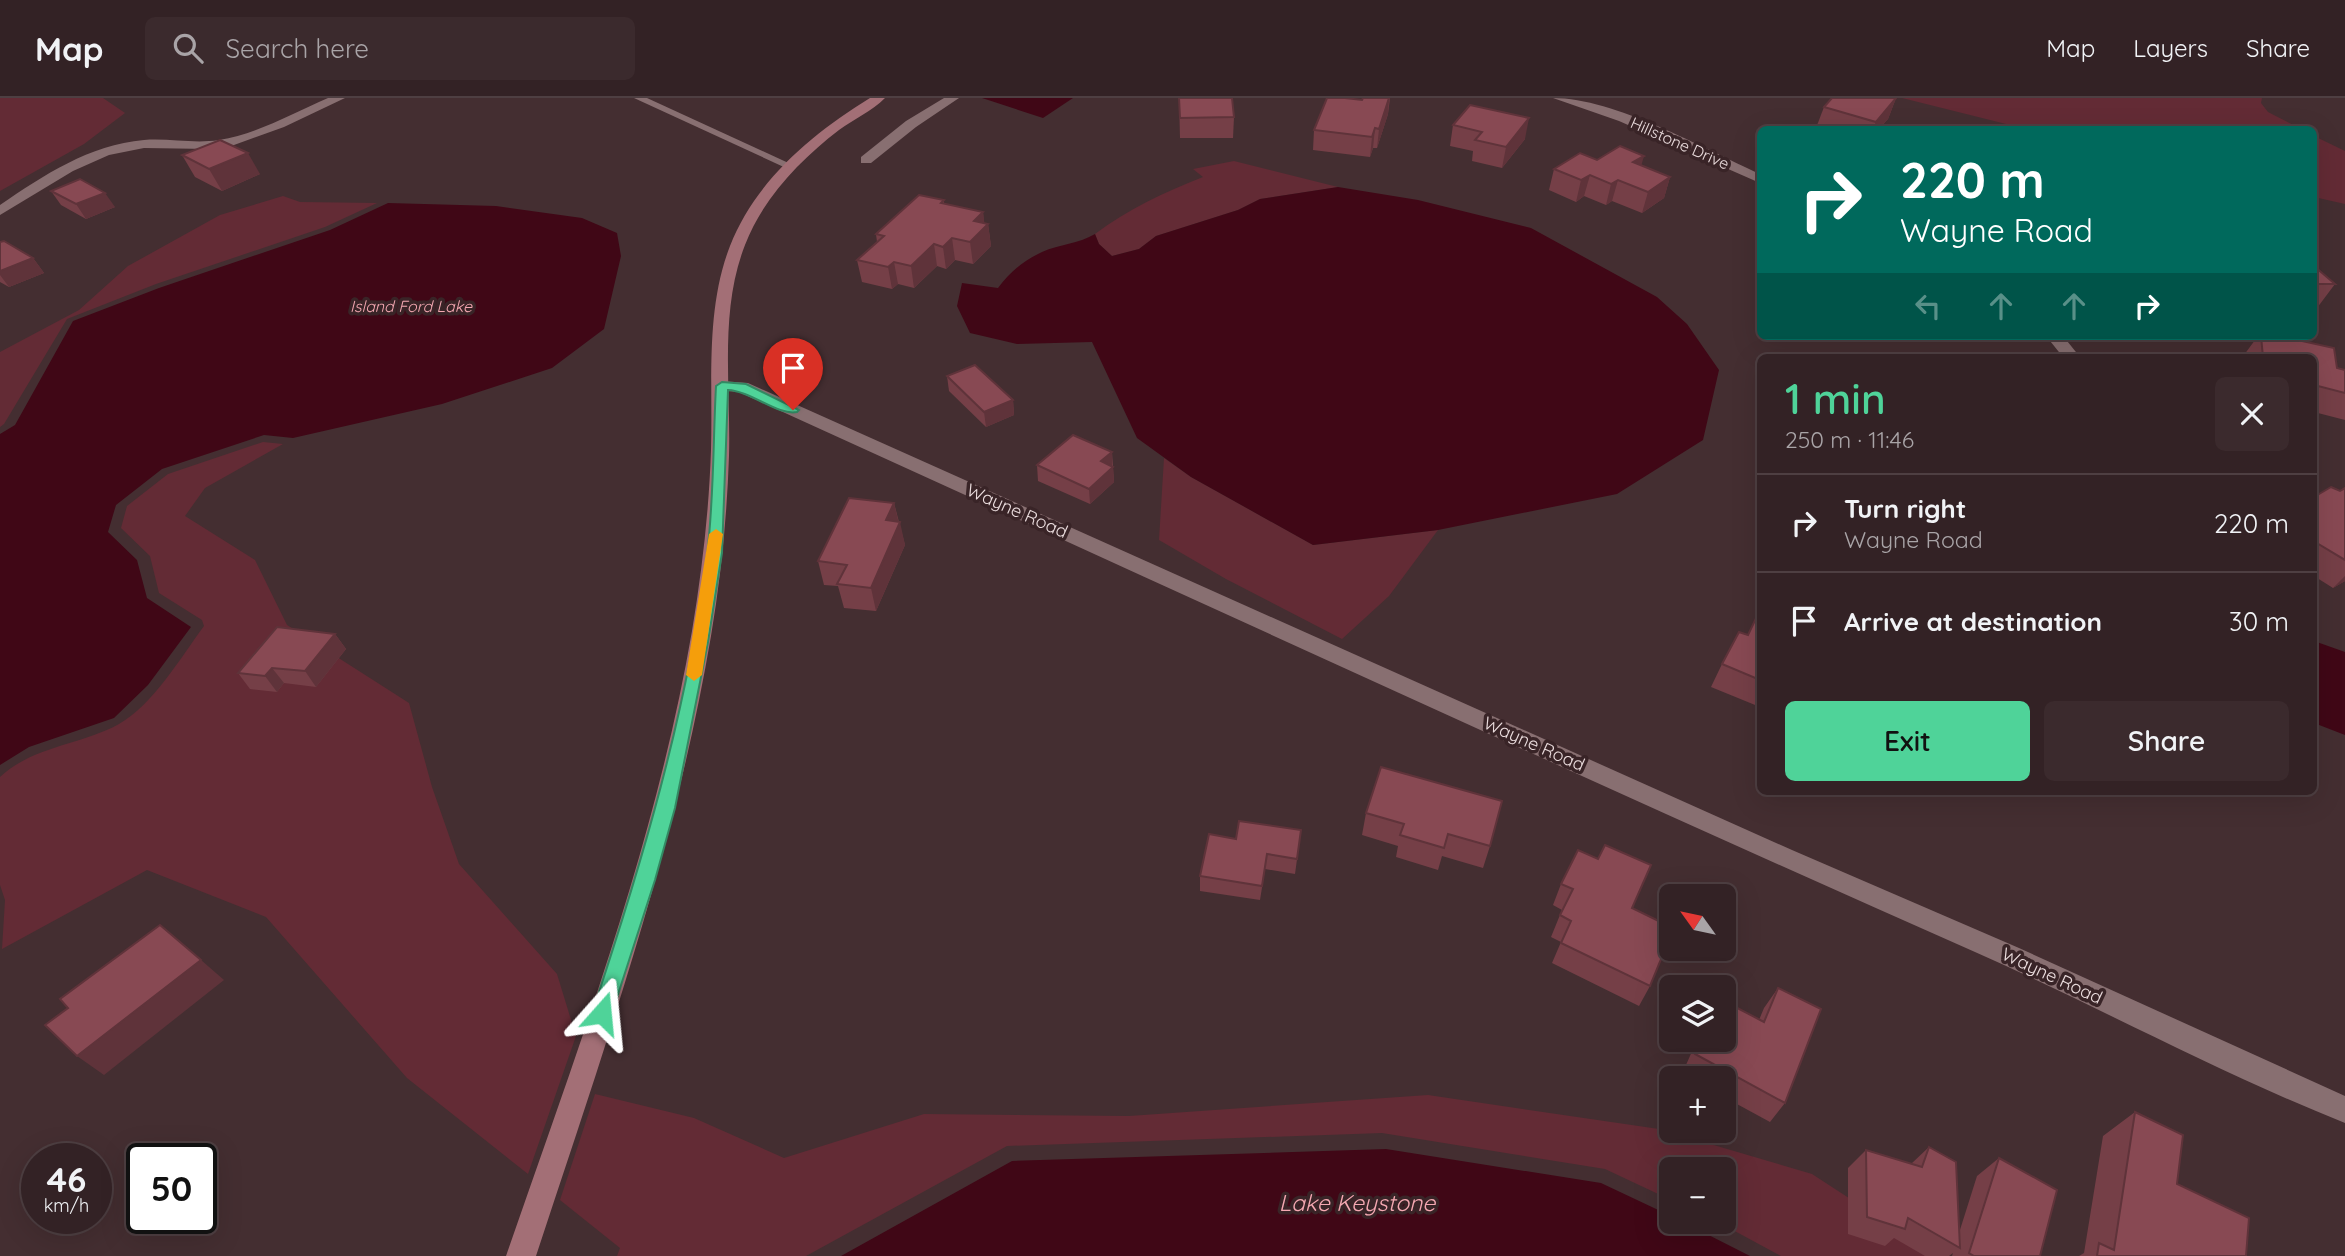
<!DOCTYPE html>
<html lang="en">
<head>
<meta charset="utf-8">
<style>
  body { margin:0; font-family:Quicksand,sans-serif; background:#3b2a2d; color:#f1f3f6; height:100vh; display:flex; flex-direction:column; font-size:26px; white-space:nowrap }
  * { box-sizing:border-box; margin:0 }
  p { font-size:23px; color:#a9a4a7 }
  .icon { flex:none; width:38px; height:38px; fill:none; stroke:currentColor; stroke-width:2; stroke-linecap:round; stroke-linejoin:round }
  .map { position:relative; flex:1; overflow:hidden }
  .details { position:absolute; left:1757px; top:256px; width:560px; height:441px; display:flex; flex-direction:column; background:#332225; border-radius:10px; box-shadow:0 7px 28px #0002,0 0 0 2px #4e3f42 }
  .details>* { flex:none }
  .banner { position:absolute; left:1757px; top:28px; width:560px; height:214px; border-radius:10px; box-shadow:0 7px 28px #0002,0 0 0 2px #4e3f42; background:#00695c; color:#fff; overflow:hidden }
  .needle { width:46px; rotate:303deg }
  .controls { position:absolute; left:1659px; top:786px; display:grid; gap:14px }
  .controls a { display:grid; place-items:center; width:77px; height:77px; border-radius:10px; background:#332225; box-shadow:0 7px 28px #0002,0 0 0 2px #4e3f42; font-size:35px }
  .speed { position:absolute; left:21px; top:1045px; display:flex; gap:14px; font-size:35px; font-weight:700; text-align:center }
  .speed>* { display:grid; place-content:center; width:91px; height:91px; border-radius:50%; background:#332225; box-shadow:0 7px 28px #0002,0 0 0 2px #4e3f42; line-height:1 }
  .speed small { font-size:18px; font-weight:400 }
  .speed .limit { border:4px solid #111; border-radius:10px; background:#fff; color:#111 }
  .pin { position:absolute; display:grid; place-items:center; width:60px; height:60px; color:#fff; margin:-72px -30px; border-radius:50% 50% 50% 0; rotate:-45deg; box-shadow:0 0 7px #0007 }
  .pin .icon { rotate:45deg }
  .me { position:absolute; width:77px; margin:-38px; rotate:18deg; stroke-linejoin:round; filter:drop-shadow(0 0 5px #0008) }
  .turn { display:flex; align-items:center; gap:24px; height:147px; padding:0 28px; font-size:32px }
  .turn .icon { width:91px; height:91px; stroke-width:2.5 }
  .turn b { display:block; font-size:49px; line-height:60px }
  .lanes { display:flex; align-items:center; height:66px; padding:0 28px; background:#0003; justify-content:center; gap:35px; direction:ltr }
  .lanes .off { opacity:.35 }
  .round { display:grid; place-items:center; flex:none; width:74px; height:74px; border-radius:10px; background:#3b2a2d }
  .overview { display:flex; align-items:center; justify-content:space-between; height:119px; padding:0 28px }
  h1 { font-size:42px; font-weight:600; line-height:52px; color:#4fd399 }
  .primary-button { display:flex; gap:14px; margin-top:auto; padding:14px 28px }
  .primary-button a { flex:1; height:80px; border-radius:10px; background:#4fd399; color:#111; font-size:28px; font-weight:600; line-height:80px; text-align:center }
  .primary-button a+a { background:#3b2a2d; color:#f1f3f6 }
  ul { padding:0; list-style:none }
  li { display:flex; align-items:center; gap:21px; height:98px; padding:0 28px; border-top:2px solid #4e3f42 }
  li div { flex:1 }
  li b { display:block; font-size:26px }
  li em { font-style:normal }
  header { display:flex; align-items:center; gap:42px; box-sizing:border-box; height:98px; padding:0 35px; background:#332225; border-bottom:2px solid #4e3f42 }
  header strong { font-size:33px }
  nav { display:flex; gap:38px; margin-inline-start:auto; font-size:24px }
  .search { width:490px; height:63px; background:#3b2a2d; display:flex; align-items:center; gap:18px; box-sizing:border-box; padding:0 24px; border-radius:10px; color:#a9a4a7; font-size:26px }
  .map>svg:first-child { display:block }
  .green { fill:#632b35 }
  .water { fill:#400716 }
  .lines { fill:none; stroke-linecap:round; stroke-linejoin:round }
  .lane { fill:#886f71; fill-rule:evenodd }
  .street { fill:#886f71; fill-rule:evenodd }
  .secondary { fill:#a36f76; fill-rule:evenodd }
  .wall { fill:#753f47 }
  .shaded-wall { fill:#5f333a }
  .building { fill:#884953; stroke:#5f333a; stroke-width:2 }
  .route { fill:#4fd399; stroke:#338963; stroke-width:2 }
  .slow { fill:#f59e0b }
  .labels { text-anchor:middle; stroke-width:7; stroke-linejoin:round; paint-order:stroke }
  .far-street-label { font-size:16px; fill:#ecdedf; stroke:#392427 }
  .far-water-label { font-size:16px; font-style:italic; fill:#f5a8b2; stroke:#392427 }
  .street-label { font-size:18px; fill:#ecdedf; stroke:#392427 }
  .near-water-label { font-size:23px; font-style:italic; fill:#f5a8b2; stroke:#392427 }
</style>
</head>
<body>
<header>
<strong>Map</strong>
<div class="search"><svg class="icon" aria-label="search" viewBox="0 0 24 24"><circle cx="10" cy="10" r="6"/><path d="M15 15l6 6"/></svg>Search here</div>
<nav><a>Map</a><a>Layers</a><a>Share</a></nav>
</header>
<div class="map">
<svg width="2345" height="1158" viewBox="0 0 2345 1158">
  <rect width="100%" height="100%" fill="#442e31"/>
  <g class="green">
    <path d="M0,0H103L125,15L84,46L0,93Z"/>
    <path d="M1902,0H2262L2261,5L2268,14L2301,31H2026Z"/>
    <path d="M2314,38L2345,53V106L2314,99Z"/>
    <path d="M1234,63L1338,89L1260,101L1238,112L1156,138L1139,151L1112,158L1099,146L1095,136C1128,111 1165,94 1203,79L1193,71Z"/>
    <path d="M283,98L300,104L377,105L325,129L156,186L67,221L4,326L0,329V254L79,212L128,168L220,117Z"/>
    <path d="M263,344L283,346L205,390L185,418L255,462L287,527L409,605L432,689L459,766L557,876L576,938L528,1076L407,980L266,819L147,772L2,851L5,802L0,787V679C33,648 81,647 119,626C153,607 181,559 204,528L202,522L159,495L150,458L121,430L127,408L168,376Z"/>
    <path d="M1164,360L1191,379L1313,447L1438,432L1389,498L1342,541L1226,481L1159,442Z"/>
    <path d="M595,996L694,1020L784,1060L924,1016L1129,1018L1428,997L1659,1031L1812,1076L1938,1158H1781L1718,1124H1724V1071H1671V1102L1605,1071L1382,1035L1007,1048L806,1158H617L620,1150L560,1102Z"/>
  </g>
  <g class="water">
    <path d="M982,0H1073L1043,20Z"/>
    <path d="M1338,89L1418,102L1531,130L1657,199L1687,226L1719,272L1703,342L1617,396L1438,432L1313,447L1191,379L1137,340L1092,244L1017,246L970,235L957,208L962,185L998,190C1010,174 1023,163 1042,154C1060,146 1078,146 1095,136L1099,146L1112,158L1139,151L1156,138L1238,112L1260,101Z"/>
    <path d="M388,105L496,108L582,120L617,135L621,158L604,231L552,270L442,306L293,340L264,337L162,371L116,407L108,434L137,462L147,500L191,529L148,587L114,620L29,649L0,667V336L15,327L73,223L159,190L330,132Z"/>
    <path d="M2314,543L2345,554V637L2314,625Z"/>
    <path d="M1386,1051L1601,1085L1671,1118V1124H1683L1750,1158H841L1012,1063Z"/>
  </g>
  <g class="lines">
    <path class="lane" d="M634,0H647L795,68L786,70Z"/>
    <g class="street">
      <path d="M328,0H345L284,29L234,47L210,51L144,50L109,57L73,73L0,117V107C44,77 89,47 144,42C169,40 194,46 219,42C257,36 293,15 328,0Z"/>
      <path d="M944,0H959L916,29L871,65H861V59L906,23Z"/>
      <path d="M1553,0C1615,0 1702,50 1760,76V85L1619,23Z"/>
      <path d="M2046,238H2063L2080,259H2063Z"/>
      <path d="M722,283L748,285L1792,752L2019,850L2345,998V1025C2219,975 2099,909 1975,854C1561,671 1151,481 739,294L716,292L714,288Z"/>
    </g>
    <path class="secondary" d="M870,0H885C872,13 854,21 839,32C800,62 763,100 745,147C719,213 731,288 729,358C727,418 721,479 711,538C675,751 603,954 536,1158H506C577,953 655,748 692,533C702,473 709,413 711,352C713,285 705,212 730,148C756,82 812,36 870,0Z"/>
  </g>
  <g class="wall">
    <path d="M1179,0L1234,19L1233,40H1180Z"/>
    <path d="M1363,0H1390L1388,16L1377,50H1373L1370,59L1313,52L1314,32L1362,2Z"/>
    <path d="M1896,0L1888,21L1878,32H1822L1816,30L1824,9Z"/>
    <path d="M1453,27L1525,41L1502,70L1472,63L1473,53L1450,48Z"/>
    <path d="M182,57L260,76L222,93L195,79Z"/>
    <path d="M1597,62L1641,68L1670,79L1664,100L1642,115L1612,103L1606,107L1584,98L1576,104L1549,92L1554,71Z"/>
    <path d="M51,93L115,109L86,121L61,107Z"/>
    <path d="M944,102V106L983,114L984,126H988L991,148L973,166L955,162L946,171L937,168L914,190L898,186L892,191L862,184L857,162L877,144L876,136Z"/>
    <path d="M0,144L33,160L44,175L9,189L0,184Z"/>
    <path d="M2314,168L2335,186L2314,214Z"/>
    <path d="M2258,238H2279L2337,270L2345,272V322L2314,314V259H2244V257Z"/>
    <path d="M947,278L1013,302L1014,317L986,329L949,293Z"/>
    <path d="M1112,354L1114,384L1090,406L1038,383L1037,367Z"/>
    <path d="M2345,390V483L2333,490L2314,478V399L2340,393Z"/>
    <path d="M894,405L905,447L876,513L844,510L838,488L824,487L818,463Z"/>
    <path d="M1760,512V609L1711,589L1722,566L1748,537Z"/>
    <path d="M335,536L346,551L316,589L284,585L277,594L250,591L238,575Z"/>
    <path d="M1381,669L1490,748L1483,770L1442,758L1438,772L1396,759L1398,748L1362,737L1366,715Z"/>
    <path d="M1301,732L1295,776L1265,771L1260,802L1200,793V778L1236,741Z"/>
    <path d="M1561,786L1632,810L1650,888L1639,908L1552,865L1561,844L1551,839L1562,812L1553,807Z"/>
    <path d="M1778,890L1785,1005L1770,1024L1724,999V980H1689L1682,976L1697,942H1724L1759,922L1764,910Z"/>
    <path d="M2135,1014L2177,1086L2246,1158H2079L2084,1155L2103,1038Z"/>
    <path d="M1929,1049L1959,1135L1977,1078L1999,1060L2040,1158H1952L1953,1155L1949,1158H1925L1894,1140L1885,1148L1848,1136V1070L1866,1052L1911,1066Z"/>
  </g>
  <g class="shaded-wall">
    <path d="M1389,0L1388,16L1377,50L1379,31Z"/>
    <path d="M1896,0L1888,21L1878,32H1872L1876,24Z"/>
    <path d="M1529,20L1525,41L1502,70L1506,49Z"/>
    <path d="M1375,30L1373,50L1370,59L1372,39Z"/>
    <path d="M248,55L260,76L222,93L209,71Z"/>
    <path d="M1644,58L1638,79L1633,64Z"/>
    <path d="M1590,77L1584,98L1576,104L1581,82Z"/>
    <path d="M1670,79L1664,100L1642,115L1648,94Z"/>
    <path d="M1618,82L1612,103L1606,107L1611,86Z"/>
    <path d="M105,95L115,109L86,121L76,106Z"/>
    <path d="M983,114L985,130L988,126L991,148L973,166L970,144L974,123Z"/>
    <path d="M952,140L955,162L946,171L943,149Z"/>
    <path d="M934,146L937,168L914,190L911,168Z"/>
    <path d="M33,160L44,175L9,189L0,177V173Z"/>
    <path d="M894,164L898,186L892,191L888,169Z"/>
    <path d="M1013,302L1014,317L986,329L984,314Z"/>
    <path d="M1112,354V369L1101,363Z"/>
    <path d="M1113,369L1114,384L1090,406L1089,391Z"/>
    <path d="M894,405L899,426L900,424L905,447L876,513L871,490L886,422Z"/>
    <path d="M2345,478V483L2333,490Z"/>
    <path d="M335,536L346,551L316,589L305,573Z"/>
    <path d="M272,570L284,585L277,594L265,578Z"/>
    <path d="M201,862L224,882L104,977L77,958Z"/>
  </g>
  <g class="building">
    <path d="M1179,0H1232L1234,19L1180,20Z"/>
    <path d="M1327,0H1345L1362,2L1363,0H1389L1379,31L1375,30L1372,39L1314,32Z"/>
    <path d="M1832,0H1896L1876,24L1824,9Z"/>
    <path d="M1470,7L1529,20L1506,49L1475,42L1482,34L1453,27Z"/>
    <path d="M220,42L248,55L209,71L182,57Z"/>
    <path d="M1620,48L1644,58L1633,64L1670,79L1648,94L1618,82L1611,86L1590,77L1581,82L1554,71L1580,55L1597,62Z"/>
    <path d="M80,81L105,95L76,106L51,93Z"/>
    <path d="M919,97L944,102L941,105L983,114L974,123L988,126L970,144L952,140L943,149L934,146L911,168L894,164L888,169L857,162L884,138L876,136Z"/>
    <path d="M4,143L33,160L0,173V144Z"/>
    <path d="M2314,168L2335,186H2314Z"/>
    <path d="M2261,238H2279L2334,250L2337,270L2345,272V295L2314,287V259H2263Z"/>
    <path d="M975,267L1013,302L984,314L947,278Z"/>
    <path d="M1073,337L1112,354L1101,363L1113,369L1089,391L1037,367Z"/>
    <path d="M2331,389L2340,393L2345,390V462L2315,444L2314,445V399Z"/>
    <path d="M849,400L894,405L886,422L900,424L871,490L837,486L847,467L818,463Z"/>
    <path d="M1760,512V582L1722,566L1739,534L1748,537Z"/>
    <path d="M277,529L335,536L305,573L272,570L265,578L238,575Z"/>
    <path d="M1381,669L1502,703L1490,748L1448,736L1444,750L1400,737L1404,726L1366,715Z"/>
    <path d="M1239,723L1301,732L1297,761L1267,756L1262,788L1200,778L1209,736L1236,741Z"/>
    <path d="M1605,747L1651,767L1632,810L1671,829V837L1650,888L1561,845L1571,823L1560,817L1573,791L1561,786L1578,752L1598,761Z"/>
    <path d="M160,827L201,862L77,958L45,927L68,910L60,901Z"/>
    <path d="M1778,890L1821,911L1785,1005L1695,956L1701,942H1724V903L1764,924Z"/>
    <path d="M2135,1014L2183,1037L2177,1086L2249,1120L2246,1158H2097L2099,1145L2114,1152Z"/>
    <path d="M1929,1049L1956,1064L1960,1150L1908,1120L1905,1131L1867,1119L1866,1052L1922,1069Z"/>
    <path d="M1999,1060L2057,1092L2040,1158H1974L1969,1155Z"/>
  </g>
  <path class="route" d="M722,284L746,286L799,312L797,314C778,318 751,293 728,292L722,455L708,544L675,710L655,782L612,915L609,921L602,924L595,921L592,915C642,765 687,614 707,457C714,402 713,343 716,288Z"/>
  <path class="slow" d="M716,431L723,436L702,577L694,583L686,577L709,436Z"/>
  <g class="labels">
    <g class="far-street-label">
      <text transform="translate(1680 45) rotate(24)" y="6">Hillstone Drive</text>
    </g>
    <g class="far-water-label">
      <text x="411" y="214">Island Ford Lake</text>
    </g>
    <g class="street-label">
      <text transform="translate(1017 413) rotate(24)" y="6">Wayne Road</text>
      <text transform="translate(1534 646) rotate(24)" y="6">Wayne Road</text>
      <text transform="translate(2052 878) rotate(25)" y="6">Wayne Road</text>
    </g>
    <g class="near-water-label">
      <text x="1357" y="1113">Lake Keystone</text>
    </g>
  </g>
</svg>
<div class="controls">
<a><svg class="needle" viewBox="-14 -14 28 28"><path d="M0-13l5 13h-10z" fill="#e53935"/><path d="M0 13l5-13h-10z" fill="#a9a4a7"/></svg></a>
<a><svg class="icon" aria-label="layers" viewBox="0 0 24 24"><path d="M12 4l9 5-9 5-9-5zM3 14l9 5 9-5"/></svg></a>
<a>+</a>
<a>−</a>
</div>
<div class="speed"><div>46<small>km/h</small></div><div class="limit">50</div></div>
<div class="pin" style="left:793px;top:312px;background:#d93025"><svg class="icon" aria-label="arrive" viewBox="0 0 24 24"><path d="M6 21V4h12l-3 4 3 4H6"/></svg></div>
<svg class="me" style="left:602px;top:915px" viewBox="-20 -20 40 40"><path d="M0-17L14 15 0 8-14 15z" fill="#4fd399" stroke="#fff" stroke-width="4"/></svg>
<div class="banner">
<div class="turn"><svg class="icon" aria-label="right" viewBox="0 0 24 24"><path d="M7 20v-9h11M14 6l5 5-5 5"/></svg><div><b>220 m</b>Wayne Road</div></div>
<div class="lanes"><svg class="icon off" aria-label="left" viewBox="0 0 24 24"><path d="M17 20v-9H6M10 6l-5 5 5 5"/></svg><svg class="icon off" aria-label="ahead" viewBox="0 0 24 24"><path d="M12 20V5M6 11l6-6 6 6"/></svg><svg class="icon off" aria-label="ahead" viewBox="0 0 24 24"><path d="M12 20V5M6 11l6-6 6 6"/></svg><svg class="icon" aria-label="right" viewBox="0 0 24 24"><path d="M7 20v-9h11M14 6l5 5-5 5"/></svg></div>
</div>
<section class="details">
<div class="overview"><div><h1>1 min</h1><p>250 m · 11:46</p></div><a class="round"><svg class="icon" aria-label="close" viewBox="0 0 24 24"><path d="M6 6l12 12M18 6L6 18"/></svg></a></div>
<ul>
<li><svg class="icon" aria-label="right" viewBox="0 0 24 24"><path d="M7 20v-9h11M14 6l5 5-5 5"/></svg><div><b>Turn right</b><p>Wayne Road</p></div><em>220 m</em></li>
<li><svg class="icon" aria-label="arrive" viewBox="0 0 24 24"><path d="M6 21V4h12l-3 4 3 4H6"/></svg><div><b>Arrive at destination</b></div><em>30 m</em></li>
</ul>
<div class="primary-button"><a>Exit</a><a>Share</a></div>
</section>
</div>
</body>
</html>
